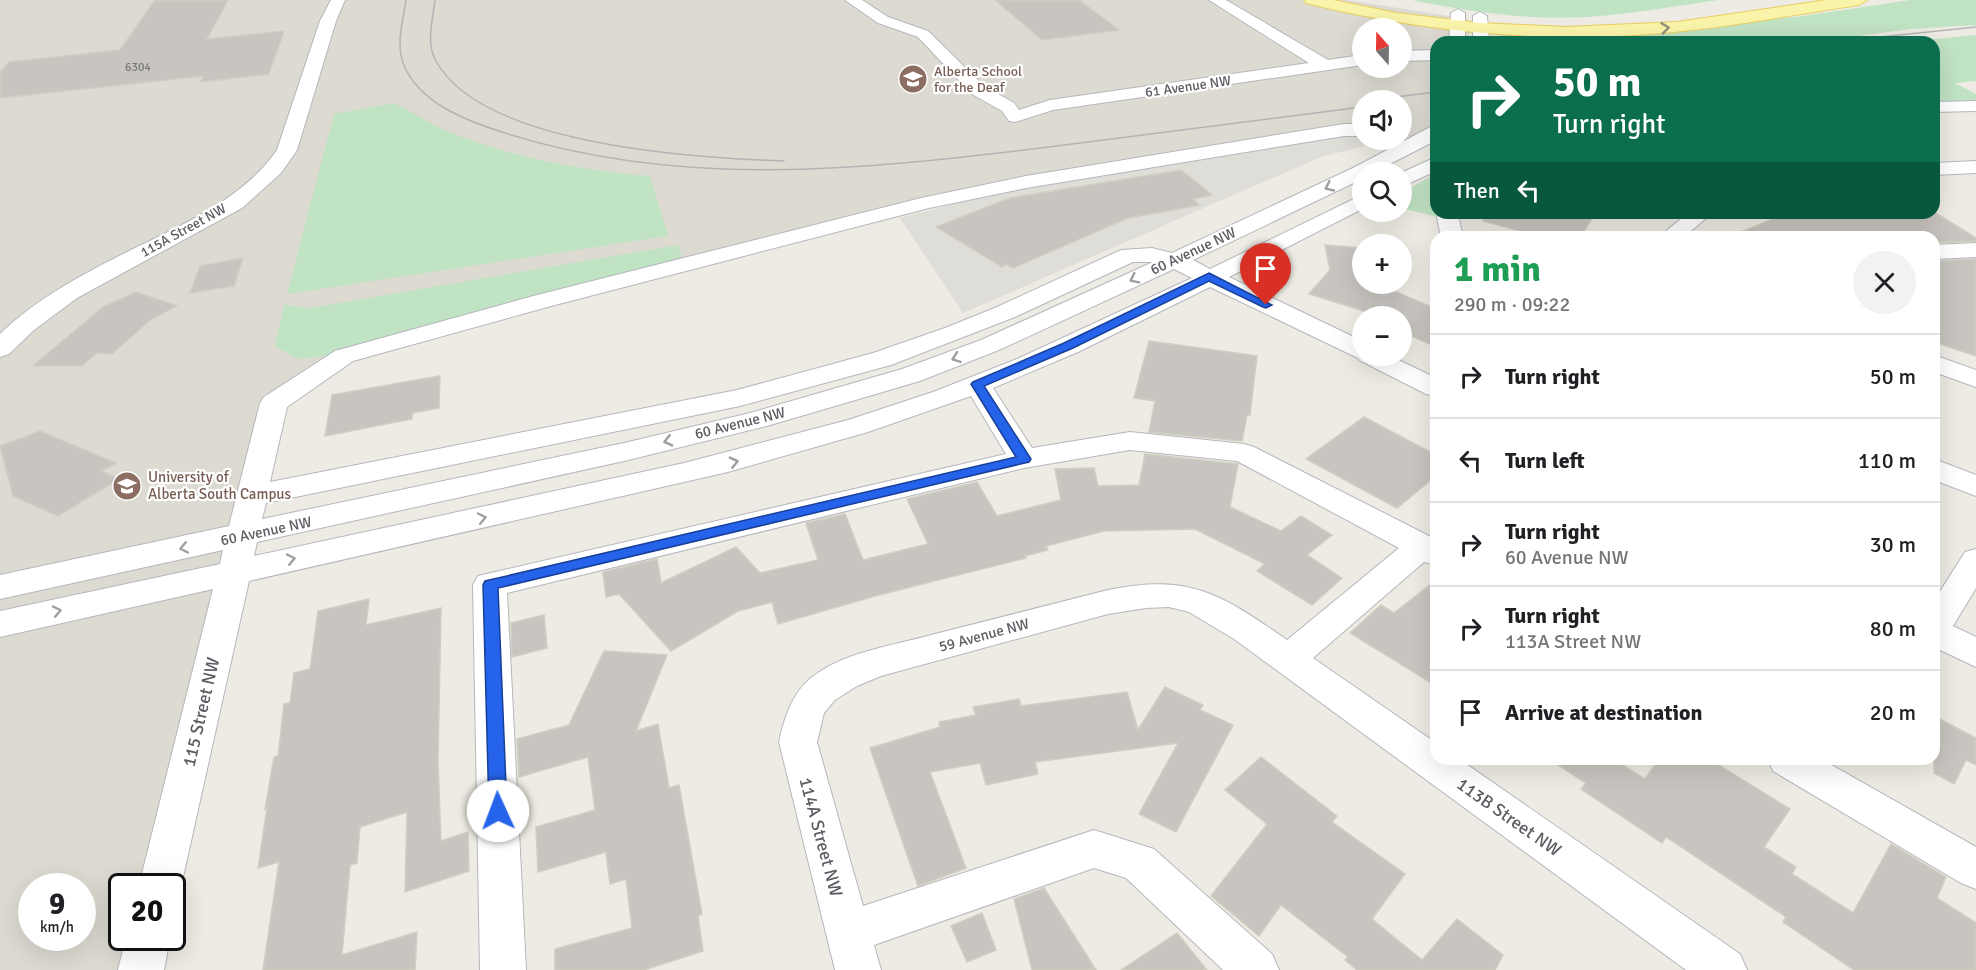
<!DOCTYPE html>
<html lang="en">
<head>
<meta charset="utf-8">
<style>
  body { margin:0; font-family:Signika,sans-serif; background:#f2f2f2; color:#202124; height:100vh; display:flex; flex-direction:column; font-size:22px; white-space:nowrap }
  * { box-sizing:border-box; margin:0 }
  p { font-size:20px; color:#757577 }
  .icon { flex:none; width:33px; height:33px; fill:none; stroke:currentColor; stroke-width:2; stroke-linecap:round; stroke-linejoin:round }
  .map { position:relative; flex:1; overflow:hidden }
  .sheet { position:absolute; left:1430px; top:231px; width:510px; height:534px; display:flex; flex-direction:column; background:#fff; border-radius:18px; box-shadow:0 6px 24px #0002 }
  .sheet>* { flex:none }
  .hud { position:absolute; left:1430px; top:36px; width:510px; height:183px; border-radius:18px; box-shadow:0 6px 24px #0002; background:#0b6e4f; color:#fff; overflow:hidden }
  .needle { width:39px; rotate:340deg }
  .tools { position:absolute; left:1352px; top:18px; display:grid; gap:12px }
  .tools a { display:grid; place-items:center; width:60px; height:60px; border-radius:50%; background:#fff; box-shadow:0 6px 24px #0002; font-size:30px }
  .speed { position:absolute; left:18px; top:873px; display:flex; gap:12px; font-size:30px; font-weight:700; text-align:center }
  .speed>* { display:grid; place-content:center; width:78px; height:78px; border-radius:50%; background:#fff; box-shadow:0 6px 24px #0002; line-height:1 }
  .speed small { font-size:15px; font-weight:400 }
  .speed .limit { border:3px solid #111; border-radius:9px; background:#fff; color:#111 }
  .pin { position:absolute; display:grid; place-items:center; width:51px; height:51px; color:#fff; margin:-62px -26px; border-radius:50% 50% 50% 0; rotate:-45deg; box-shadow:0 0 6px #0007 }
  .pin .icon { rotate:45deg }
  .me { position:absolute; width:66px; margin:-33px; rotate:358deg; stroke-linejoin:round; filter:drop-shadow(0 0 4px #0008) }
  .turn { display:flex; align-items:center; gap:21px; height:126px; padding:0 24px; font-size:27px }
  .turn .icon { width:78px; height:78px; stroke-width:2.5 }
  .turn b { display:block; font-size:42px; line-height:51px }
  .then { display:flex; align-items:center; height:57px; padding:0 24px; background:#0003; gap:12px; font-size:22px }
  .round { display:grid; place-items:center; flex:none; width:63px; height:63px; border-radius:32px; background:#f2f2f2 }
  .head { display:flex; align-items:center; justify-content:space-between; height:102px; padding:0 24px }
  h1 { font-size:36px; font-weight:700; line-height:45px; color:#1e9e55 }
  ul { padding:0; list-style:none }
  li { display:flex; align-items:center; gap:18px; height:84px; padding:0 24px; border-top:2px solid #e0e0e0 }
  li div { flex:1 }
  li b { display:block; font-size:22px }
  li em { font-style:normal }
  .map>svg:first-child { display:block }
  .industrial { fill:#deddd7 }
  .education { fill:#dcdad1; fill-rule:evenodd }
  .green { fill:#c0e3c3 }
  .building { fill:#c8c5c0; stroke:#d1cdc1; stroke-width:1.5 }
  .lines { fill:none; stroke-linecap:round; stroke-linejoin:round }
  .minor-casing { stroke:#b5b7bc; stroke-width:2 }
  .major-casing { stroke:#e8ce60; stroke-width:2 }
  .minor { fill:#fff; fill-rule:evenodd }
  .major { fill:#faf4ab; fill-rule:evenodd }
  .tram { stroke:#b3b4b4; stroke-width:1.5 }
  .oneway { stroke:#93927c }
  .oneway2 { stroke:#9d9ea1 }
  .route { fill:#2563eb; stroke:#184099; stroke-width:1.5 }
  .labels { text-anchor:middle; stroke-width:4.5; stroke-linejoin:round; paint-order:stroke }
  .number-label { font-size:12px; fill:#76777a }
  .far-education-label { font-size:14px; fill:#785e54; stroke:#fff; text-anchor:start }
  .far-street-label { font-size:14px; fill:#5b5d62; stroke:#fff }
  .street-label { font-size:15px; fill:#5b5d62; stroke:#fff }
  .education-label { font-size:15px; fill:#785e54; stroke:#fff; text-anchor:start }
  .near-street-label { font-size:18px; fill:#5b5d62; stroke:#fff }
</style>
</head>
<body>
<div class="map">
<svg width="1976" height="970" viewBox="0 0 1976 970">
  <rect width="100%" height="100%" fill="#edebe3"/>
  <path class="industrial" d="M1337,136H1362V140H1388L1321,157L963,313L900,218L1036,183Z"/>
  <path class="education" d="M0,0H1347L1468,19L1469,42H1436L1435,144L1401,135V100H1362V130L1026,182L344,356L274,403L160,886H122V938H148L141,970H0ZM1362,28H1401V68H1362ZM32,886H82V938H32Z"/>
  <g class="green">
    <path d="M1412,0H1719C1675,6 1631,14 1586,17C1527,20 1469,12 1412,0Z"/>
    <path d="M1910,0H1976V25L1911,29L1812,42L1493,41L1496,37L1505,34L1731,24L1803,16Z"/>
    <path d="M1976,35V81L1955,83L1976,94V102L1934,104V42H1904Z"/>
    <path d="M394,103C412,112 429,123 447,131C512,158 581,170 650,176L668,236L287,294L334,114Z"/>
    <path d="M1435,174L1436,213H1445L1438,217L1401,208V193Z"/>
    <path d="M678,245L684,263L343,354L298,359L275,346L284,305L310,308Z"/>
  </g>
  <g class="building">
    <path d="M155,0H228L207,39L284,31L269,74L200,82L204,76L0,98V72L9,62L120,50Z"/>
    <path d="M995,0H1079L1119,30L1042,40Z"/>
    <path d="M1181,170L1212,195L1193,199L1200,205L1128,218L1013,268L1006,264L1002,267L936,227L1010,198Z"/>
    <path d="M1934,212L1976,238V241L1934,243V237L1731,236L1788,213Z"/>
    <path d="M1484,213H1595L1581,237H1543L1483,221Z"/>
    <path d="M1325,245L1362,248V284H1378L1436,309V347L1401,331V316H1380L1309,294L1330,270Z"/>
    <path d="M243,258L234,286L190,293L200,266Z"/>
    <path d="M1976,259V356L1934,342V261Z"/>
    <path d="M136,292L177,306L150,320L112,354L97,353L82,366H33L103,307Z"/>
    <path d="M1149,341L1257,356L1250,415H1247L1242,441L1149,432L1155,401L1134,398Z"/>
    <path d="M440,376L439,408L412,413V419L325,436L332,395Z"/>
    <path d="M1364,417L1436,455V476L1397,508L1306,459Z"/>
    <path d="M40,431L116,463L101,471L119,479L58,516L13,496L0,446Z"/>
    <path d="M1145,454L1238,464L1230,507L1281,531L1301,516L1332,535L1307,555L1342,578L1312,605L1257,571L1265,564L1195,529L1104,531L1046,546L1048,550L1025,556L1026,558L875,596L778,624L772,602L738,611L671,651L619,594L606,597L603,572L657,559L661,583L736,547L760,573L818,560L806,523L845,514L863,560L928,544L907,499L977,482L997,516L1061,500L1055,469L1094,468L1098,486L1139,485Z"/>
    <path d="M1436,580V686L1350,633L1381,605L1394,613Z"/>
    <path d="M369,599L366,625L441,608L438,761L441,841L468,832L469,871L405,892L407,812L360,827L357,863L350,865L342,955L417,932L415,970H263L279,862L258,868L267,808L265,809L274,757L278,756L284,704L290,703L294,673L310,669L318,611Z"/>
    <path d="M544,615L547,648L512,657L511,623Z"/>
    <path d="M604,651L667,655L636,731L658,724L669,788L679,785L702,914L698,916L703,951L644,970H555V949L632,928L626,879L610,884L606,852L538,872L536,827L595,810L588,757L519,777L517,739L569,725Z"/>
    <path d="M1165,687L1203,705L1200,710L1233,725L1176,832L1139,814L1178,743L1035,762L1038,774L986,785L980,763L930,772L966,868L918,886L870,748L940,727L939,722L976,715L973,707L1019,699L1021,706L1127,692L1138,730Z"/>
    <path d="M1934,716L1976,738V765L1966,760L1954,784L1934,773Z"/>
    <path d="M1261,757L1337,816L1332,822L1405,874L1372,919L1422,960L1457,919L1503,955L1495,970H1357L1345,960L1348,957L1281,905L1259,936L1211,896L1267,824L1225,790Z"/>
    <path d="M1549,759H1613L1645,779L1659,759H1709L1790,809L1764,847L1796,867L1792,874L1853,913L1891,844L1946,877L1937,898L1976,923V970H1854L1783,922L1786,917L1666,837L1662,843L1581,789L1586,783Z"/>
    <path d="M1044,888L1096,970H1032L1014,899Z"/>
    <path d="M982,913L996,950L967,962L951,926Z"/>
    <path d="M1177,933L1207,970H1121Z"/>
  </g>
  <g class="lines">
    <g class="minor-casing">
      <g id="minor">
        <path d="M331,0H345L336,21L297,150L281,173L242,208L77,298L34,330L9,354L0,357V334C37,298 85,273 131,250C184,224 243,199 277,150L320,21Z"/>
        <path d="M845,0H862L888,17L928,31L984,86L1014,103L1019,110L1050,100L1309,63L1209,0H1226L1328,60L1362,55V65L1053,110L1015,122L1009,121L1002,111L972,94L918,37L878,23Z"/>
        <path d="M1458,9L1465,13V42H1449L1451,13Z"/>
        <path d="M1480,12L1487,16L1489,42H1473V16Z"/>
        <path d="M1436,50V60L1401,61V51Z"/>
        <path d="M1976,101V111L1934,112V102Z"/>
        <path d="M1344,124H1362V136H1344L1026,188L929,208L555,305L353,361L287,407L270,482L737,390L873,353L945,328L997,307L1121,250L1152,248L1172,253L1355,167L1436,124V139L1429,144L1374,172H1362V179L1193,260L1210,269L1362,195V209L1229,277L1362,341V356H1390L1436,378V396L1426,394L1361,361L1358,358L1210,287L1078,352L993,388L1032,448L1130,432L1244,444L1254,447L1433,538L1436,540V565L1424,562L1313,658L1436,743V759H1459L1740,954L1747,970H1686L1234,639L1189,612L1169,607L1146,608L1108,614L881,676L857,686L835,700L824,713L817,742L863,906L1094,830L1154,849L1272,954L1279,970H1223L1126,878L1094,868L874,945L881,970H835L779,742C784,719 792,693 811,678C843,652 892,646 931,635C990,620 1049,605 1108,590C1190,573 1221,594 1287,640L1399,548L1237,461L1130,450L1024,468L507,593L526,970H480L473,585L478,576L1006,454L971,396L868,432L728,472L249,581L181,886L172,901V886H139L213,589L0,637V611L220,564L223,550L0,599V575L229,526L260,403L264,397L335,351L537,295L921,198L1026,176ZM1133,262H1153L981,340L902,369L750,413L624,443L262,519L266,503L740,406L891,365L1015,317ZM1174,269L1192,278L1017,359L933,392L848,420L684,463L254,556L257,542L624,461L767,426L920,381L999,350Z"/>
        <path d="M1436,157V171L1401,187V173Z"/>
        <path d="M1976,161V173L1934,175V163Z"/>
        <path d="M1440,213H1465L1459,219L1463,237H1441L1437,217Z"/>
        <path d="M1688,213H1712L1684,237H1659Z"/>
        <path d="M1976,243V257L1934,259V245Z"/>
        <path d="M1934,355L1976,370V387L1934,372Z"/>
        <path d="M1934,459L1976,475V496L1934,480Z"/>
        <path d="M1976,549V588L1953,626L1976,637V667L1934,647V601L1965,552Z"/>
        <path d="M1768,759H1821L1976,847V889L1961,883L1773,771Z"/>
        <path d="M126,938H170L164,970H118Z"/>
      </g>
    </g>
    <g class="major-casing">
      <path id="major" d="M1304,0H1333L1396,13L1480,23L1566,27L1677,22L1827,0H1867L1859,5C1790,15 1721,29 1651,34C1535,43 1419,31 1306,3Z"/>
    </g>
    <use href="#minor" class="minor"/>
    <use href="#major" class="major"/>
    <g class="tram">
      <path d="M406,0C403,20 396,43 403,63C418,103 467,121 505,133C682,189 859,170 1041,148C1148,135 1255,121 1362,107"/>
      <path d="M435,0C433,18 426,42 435,59C479,146 697,158 784,161"/>
      <path d="M1832,42L1976,27"/>
      <path d="M1371,100L1436,92"/>
    </g>
  </g>
  <defs><path id="oneway-chevron" d="M-2-3.5L2.5 0L-2 3.5" fill="none" stroke-width="1.6" stroke-linecap="round" stroke-linejoin="round" transform="scale(1.5)"/></defs>
  <use class="oneway" href="#oneway-chevron" transform="translate(1665 28) rotate(-7)"/>
  <g class="oneway2">
    <use href="#oneway-chevron" transform="translate(1329 187) rotate(155)"/>
    <use href="#oneway-chevron" transform="translate(1134 279) rotate(154)"/>
    <use href="#oneway-chevron" transform="translate(956 358) rotate(160)"/>
    <use href="#oneway-chevron" transform="translate(668 441) rotate(167)"/>
    <use href="#oneway-chevron" transform="translate(734 462) rotate(-13)"/>
    <use href="#oneway-chevron" transform="translate(482 518) rotate(-12)"/>
    <use href="#oneway-chevron" transform="translate(184 548) rotate(168)"/>
    <use href="#oneway-chevron" transform="translate(291 559) rotate(-12)"/>
    <use href="#oneway-chevron" transform="translate(57 611) rotate(-12)"/>
  </g>
  <path class="route" d="M1209,273L1272,305L1266,308L1263,307L1209,281L1073,348L984,386L1031,459L1029,462L498,588L507,811L504,817L498,820L491,817L489,811L483,585L485,581L1016,457L971,384L973,382L1064,343Z"/>
  <defs>
    <g id="school-disc" transform="scale(1.5)"><circle r="9.5" fill="#8d6e63" stroke="#fff"/><path d="M0-5L7-2L0 1L-7-2ZM-4 1L0 2.5L4 1V4Q0 6-4 4Z" fill="#fff"/></g>
    <g id="university-disc" transform="scale(1.5)"><circle r="9.5" fill="#8d6e63" stroke="#fff"/><path d="M0-5L7-2L0 1L-7-2ZM-4 1L0 2.5L4 1V4Q0 6-4 4Z" fill="#fff"/></g>
  </defs>
  <g fill-rule="evenodd">
    <use href="#school-disc" x="913" y="79"/>
    <use href="#university-disc" x="127" y="486"/>
  </g>
  <g class="labels">
    <g class="number-label">
      <text x="138" y="71">6304</text>
    </g>
    <g class="far-education-label">
      <text x="934" y="76">Alberta School<tspan x="934" dy="16">for the Deaf</tspan></text>
    </g>
    <g class="far-street-label">
      <text transform="translate(1188 86) rotate(-8)" y="5">61 Avenue NW</text>
      <text transform="translate(183 230) rotate(-29)" y="5">115A Street NW</text>
    </g>
    <g class="street-label">
      <text transform="translate(1193 251) rotate(-25)" y="5">60 Avenue NW</text>
      <text transform="translate(740 423) rotate(-14)" y="5">60 Avenue NW</text>
      <text transform="translate(266 531) rotate(-12)" y="5">60 Avenue NW</text>
      <text transform="translate(984 635) rotate(-15)" y="5">59 Avenue NW</text>
    </g>
    <g class="education-label">
      <text x="148" y="482">University of<tspan x="148" dy="17">Alberta South Campus</tspan></text>
    </g>
    <g class="near-street-label">
      <text transform="translate(201 712) rotate(-77)" y="6">115 Street NW</text>
      <text transform="translate(1509 817) rotate(35)" y="6">113B Street NW</text>
      <text transform="translate(821 837) rotate(75)" y="6">114A Street NW</text>
    </g>
  </g>
</svg>
<div class="tools">
<a><svg class="needle" viewBox="-14 -14 28 28"><path d="M0-13l5 13h-10z" fill="#e53935"/><path d="M0 13l5-13h-10z" fill="#757577"/></svg></a>
<a><svg class="icon" aria-label="sound" viewBox="0 0 24 24"><path d="M4 9h4l5-4v14l-5-4H4zM17 9q2 3 0 6"/></svg></a>
<a><svg class="icon" aria-label="search" viewBox="0 0 24 24"><circle cx="10" cy="10" r="6"/><path d="M15 15l6 6"/></svg></a>
<a>+</a>
<a>−</a>
</div>
<div class="speed"><div>9<small>km/h</small></div><div class="limit">20</div></div>
<div class="pin" style="left:1266px;top:305px;background:#d93025"><svg class="icon" aria-label="arrive" viewBox="0 0 24 24"><path d="M6 21V4h12l-3 4 3 4H6"/></svg></div>
<svg class="me" style="left:498px;top:811px" viewBox="-20 -20 40 40"><circle r="19" fill="#fff"/><path d="M0-13L10 11 0 6-10 11z" fill="#2563eb"/></svg>
<div class="hud">
<div class="turn"><svg class="icon" aria-label="right" viewBox="0 0 24 24"><path d="M7 20v-9h11M14 6l5 5-5 5"/></svg><div><b>50 m</b>Turn right</div></div>
<div class="then">Then<svg class="icon" aria-label="left" viewBox="0 0 24 24"><path d="M17 20v-9H6M10 6l-5 5 5 5"/></svg></div>
</div>
<section class="sheet">
<div class="head"><div><h1>1 min</h1><p>290 m · 09:22</p></div><a class="round"><svg class="icon" aria-label="close" viewBox="0 0 24 24"><path d="M6 6l12 12M18 6L6 18"/></svg></a></div>
<ul>
<li><svg class="icon" aria-label="right" viewBox="0 0 24 24"><path d="M7 20v-9h11M14 6l5 5-5 5"/></svg><div><b>Turn right</b></div><em>50 m</em></li>
<li><svg class="icon" aria-label="left" viewBox="0 0 24 24"><path d="M17 20v-9H6M10 6l-5 5 5 5"/></svg><div><b>Turn left</b></div><em>110 m</em></li>
<li><svg class="icon" aria-label="right" viewBox="0 0 24 24"><path d="M7 20v-9h11M14 6l5 5-5 5"/></svg><div><b>Turn right</b><p>60 Avenue NW</p></div><em>30 m</em></li>
<li><svg class="icon" aria-label="right" viewBox="0 0 24 24"><path d="M7 20v-9h11M14 6l5 5-5 5"/></svg><div><b>Turn right</b><p>113A Street NW</p></div><em>80 m</em></li>
<li><svg class="icon" aria-label="arrive" viewBox="0 0 24 24"><path d="M6 21V4h12l-3 4 3 4H6"/></svg><div><b>Arrive at destination</b></div><em>20 m</em></li>
</ul>
</section>
</div>
</body>
</html>
